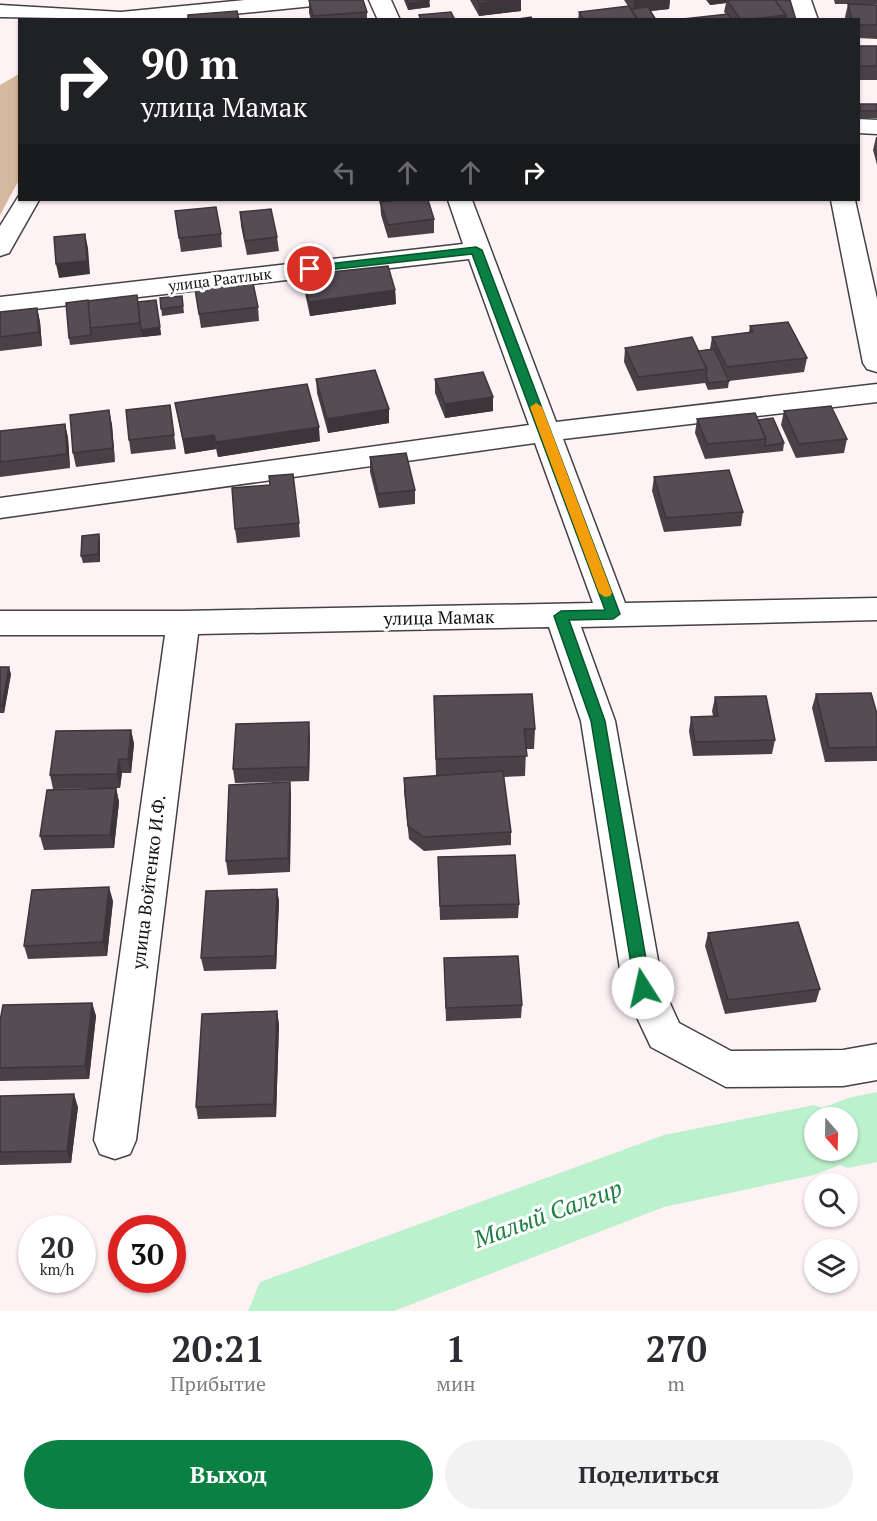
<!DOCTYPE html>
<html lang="ru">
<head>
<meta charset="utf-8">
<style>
  body { margin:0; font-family:"PT Serif",serif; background:#f2f2f3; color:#2b2b33; height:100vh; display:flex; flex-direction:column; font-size:22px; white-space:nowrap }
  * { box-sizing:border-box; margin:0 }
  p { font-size:20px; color:#7c7c81 }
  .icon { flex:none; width:33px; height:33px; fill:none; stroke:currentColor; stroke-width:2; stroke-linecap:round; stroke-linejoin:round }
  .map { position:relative; height:1311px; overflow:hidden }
  .sheet { display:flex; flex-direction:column; background:#fff; flex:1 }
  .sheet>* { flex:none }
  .hud { position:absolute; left:18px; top:18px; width:842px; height:183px; border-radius:0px; box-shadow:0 2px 4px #0004; background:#202124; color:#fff; overflow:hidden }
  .needle { width:39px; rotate:160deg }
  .fabs { position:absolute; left:804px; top:1107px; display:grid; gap:12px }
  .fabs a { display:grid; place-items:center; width:54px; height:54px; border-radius:50%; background:#fff; box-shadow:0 2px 4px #0004; font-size:30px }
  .speed { position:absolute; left:18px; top:1215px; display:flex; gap:12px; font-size:30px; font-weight:700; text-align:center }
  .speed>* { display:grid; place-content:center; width:78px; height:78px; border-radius:50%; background:#fff; box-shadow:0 2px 4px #0004; line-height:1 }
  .speed small { font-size:15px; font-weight:400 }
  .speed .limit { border:9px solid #d22; background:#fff; color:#111 }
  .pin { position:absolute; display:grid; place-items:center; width:51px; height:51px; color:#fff; margin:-26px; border:3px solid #fff; border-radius:50%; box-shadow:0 2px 6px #0007 }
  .me { position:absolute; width:66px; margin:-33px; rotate:350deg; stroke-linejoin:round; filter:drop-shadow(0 0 4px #0008) }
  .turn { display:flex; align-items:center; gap:21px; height:126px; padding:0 24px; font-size:27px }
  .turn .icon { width:78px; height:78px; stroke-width:2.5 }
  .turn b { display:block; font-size:42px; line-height:51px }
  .lanes { display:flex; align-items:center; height:57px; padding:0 24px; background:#0003; justify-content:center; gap:30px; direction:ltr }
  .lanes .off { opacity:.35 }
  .eta { display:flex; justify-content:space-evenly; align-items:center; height:102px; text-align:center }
  .eta b { font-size:36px; font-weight:800; line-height:42px }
  .button { display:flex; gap:12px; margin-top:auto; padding:12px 24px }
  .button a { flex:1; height:69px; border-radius:36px; background:#0b8043; color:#fff; font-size:24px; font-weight:800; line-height:69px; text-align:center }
  .button a+a { background:#f2f2f3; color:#2b2b33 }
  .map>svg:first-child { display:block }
  .forest { fill:#d5b99e }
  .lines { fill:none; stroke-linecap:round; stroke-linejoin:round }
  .river { fill:#bbf1cc; fill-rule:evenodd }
  .minor-casing { stroke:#424242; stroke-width:3 }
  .minor { fill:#fff; fill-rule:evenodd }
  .wall { fill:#4a4147 }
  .shaded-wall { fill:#3c353a }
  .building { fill:#564c53; stroke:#3c353a; stroke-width:1.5 }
  .route { fill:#0b8043; stroke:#07532c; stroke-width:1.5 }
  .slow { fill:#f59e0b }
  .labels { text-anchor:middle; stroke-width:6; stroke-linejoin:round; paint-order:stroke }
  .far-street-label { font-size:15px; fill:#0f0f0f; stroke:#fff }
  .street-label { font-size:18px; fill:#0f0f0f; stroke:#fff }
  .near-water-label { font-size:24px; font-style:italic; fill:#208146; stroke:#fff }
</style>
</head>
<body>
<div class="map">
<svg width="877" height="1311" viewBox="0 0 877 1311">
  <rect width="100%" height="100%" fill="#fef2f5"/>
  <path class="forest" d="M19,74V180L0,215V85Z"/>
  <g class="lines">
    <path class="river" d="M877,1092V1162L848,1168L840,1165L814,1175L664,1207L394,1311H248L260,1282L664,1135L814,1105L822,1108L848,1098ZM814,1118H848V1150H814Z"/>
    <g class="minor-casing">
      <g id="minor">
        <path d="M245,0H324L320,4L313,6L173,20L0,17V5L121,12Z"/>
        <path d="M369,0H391L400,20H378Z"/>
        <path d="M789,0H811L818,20H796Z"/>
        <path d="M858,119L877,120V134L858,133Z"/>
        <path d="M20,194V200H39L9,253L0,256V226Z"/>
        <path d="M448,200H472L556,422L877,384V402L563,439L625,603L877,598V620L581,627L615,721L663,988L679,1023L731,1051L843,1050L877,1044V1080L843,1086L726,1087L651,1047L623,988L581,721L549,627L198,634L136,1140L130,1154L115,1159L100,1154L94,1140L165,635H0V611H183L593,603L535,443L0,518V498L529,425L469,259L0,313V297L463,244Z"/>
        <path d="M831,200H855L877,299V372L867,369L863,363Z"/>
      </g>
    </g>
    <use href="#minor" class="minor"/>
  </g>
  <g class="wall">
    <path d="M309,0L367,12V20H311L309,13Z"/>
    <path d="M404,0H429L430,7L408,10Z"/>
    <path d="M470,0H521V11L479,16Z"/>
    <path d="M624,0H670L669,9L650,11L656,20H578L579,12L628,6Z"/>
    <path d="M706,0H790L796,20H683L726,14L724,12L726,3L710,5Z"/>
    <path d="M834,0H877V4H835Z"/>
    <path d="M848,4L877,5V39L858,38V20H846L845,17Z"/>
    <rect x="858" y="46" width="19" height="34"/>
    <path d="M859,104H877V118H859L858,113Z"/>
    <path d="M876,137H877V165L873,150Z"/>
    <path d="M380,202L434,219V233L388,238L381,215Z"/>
    <path d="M175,211L221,234L222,247L181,252Z"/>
    <path d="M240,212L277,237L279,251L247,255L241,226Z"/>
    <path d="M303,275L395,290L396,304L310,316L304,289Z"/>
    <path d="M195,289L258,307L259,321L201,328Z"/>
    <path d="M182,296L184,313L162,316L160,298Z"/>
    <path d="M156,300L161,335L70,345L69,338L138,302Z"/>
    <path d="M37,308L40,322L42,346L0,351V312Z"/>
    <path d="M750,326L807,358L804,372L729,381L728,388L708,390L705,383L637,391L624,362L625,348L698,351L710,349L712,337L749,332Z"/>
    <path d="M316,379L389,409V423L328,433L317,393Z"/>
    <path d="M435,379L493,397V411L445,418L435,393Z"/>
    <path d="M175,403L320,441L218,457L216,449L185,454Z"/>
    <path d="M170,405L176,449L131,454L129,440Z"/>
    <path d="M109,410L112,425L115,462L76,467L73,453Z"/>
    <path d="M784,411L847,439L844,453L796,458L781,425Z"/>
    <path d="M697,419L758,420L784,443L783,451L705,459L695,433Z"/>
    <path d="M65,424L68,438L70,468L0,477V431Z"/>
    <path d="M370,457L415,490V504L379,508L370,472Z"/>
    <path d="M654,477L743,512L741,526L664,532L652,491Z"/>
    <path d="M299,523L300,537L237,543L235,529Z"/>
    <path d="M99,534L100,541V562L83,563L81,556Z"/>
    <path d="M0,667L11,674L4,713H0Z"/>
    <path d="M816,694L877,714V761L825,762L812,708Z"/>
    <path d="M434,696L535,729L534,749H526L525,776L503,777L511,832V845L424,851L409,839L404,792V778L436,776Z"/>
    <path d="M715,697L775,740L772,754L693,756L689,731L691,717L713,716L712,711Z"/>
    <path d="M131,730L134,744L131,773H122L120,788L53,789L50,775Z"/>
    <path d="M310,736L309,781L235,783L233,769Z"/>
    <path d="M290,782L291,796L290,872L228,875L226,861Z"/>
    <path d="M116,788L119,802L114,848L44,850L40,836Z"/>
    <path d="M438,857L519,904L518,918L440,920Z"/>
    <path d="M277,889L279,902L276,969L204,971L201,958Z"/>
    <path d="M113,901L107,956L28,959L24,946Z"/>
    <path d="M708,933L820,989L816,1002L725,1014L705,946Z"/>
    <path d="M444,958L522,1005L521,1018L446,1021Z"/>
    <path d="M92,1003L96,1016L89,1079L0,1081V1021Z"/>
    <path d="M277,1011L279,1025L276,1117L198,1119L196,1107Z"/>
    <path d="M0,1096L78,1107L71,1163L0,1165Z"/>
  </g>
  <g class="shaded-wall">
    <path d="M504,0H521V11L479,16V3Z"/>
    <path d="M634,0H670L669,9L633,13Z"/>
    <path d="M710,0H726V3L710,5Z"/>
    <path d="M429,1L430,7L408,10V3Z"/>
    <path d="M786,15L785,20H743Z"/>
    <path d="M85,234L88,248L90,274L59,278L56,264Z"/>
    <path d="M395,290L396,304L310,316L309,302Z"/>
    <path d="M37,308L40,322L42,346L39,332Z"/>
    <path d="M140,323L160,327L161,335L142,337Z"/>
    <path d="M493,397V411L445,418V404Z"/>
    <path d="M389,409V423L328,433L327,419Z"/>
    <path d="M109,410L112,425L115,462L113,448Z"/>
    <path d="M65,424L68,438L70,468L67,454Z"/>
    <path d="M319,427L320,441L218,457L216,442Z"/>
    <path d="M214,435L216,449L185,454L183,439Z"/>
    <path d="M99,534L100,541V562L98,554Z"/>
    <path d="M9,667L11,674L4,713L2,706Z"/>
    <path d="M309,722L310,736L309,781L308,767Z"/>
    <path d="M131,730L134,744L131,773L128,759Z"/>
    <path d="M119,759L122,773L120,788L117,774Z"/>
    <path d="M290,782L291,796L290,872L288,858Z"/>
    <path d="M116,788L119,802L114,848L110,835Z"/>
    <path d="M109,887L113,901L107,956L103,942Z"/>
    <path d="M277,889L279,902L276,969L275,956Z"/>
    <path d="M92,1003L96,1016L89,1079L85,1066Z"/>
    <path d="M277,1011L279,1025L276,1117L274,1104Z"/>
    <path d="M74,1094L78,1107L71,1163L67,1151Z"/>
  </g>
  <g class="building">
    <path d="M309,0H363L367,12L313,16Z"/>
    <path d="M407,0H429V1L408,3Z"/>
    <path d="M477,0H504L479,3Z"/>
    <path d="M727,0H775L786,15L741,20Z"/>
    <path d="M775,0H790L796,20H786V15Z"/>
    <path d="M848,4L877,5V25H858V20H852Z"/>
    <path d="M629,6L638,20H584L579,12Z"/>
    <path d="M648,7L656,20H638L631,9Z"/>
    <path d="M237,11L239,20H188V15Z"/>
    <path d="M451,12L455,20H421L419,15Z"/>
    <path d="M728,14L732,20L683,19Z"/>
    <path d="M531,17L532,20H512Z"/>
    <rect x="858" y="46" width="19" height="20"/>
    <path d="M859,104H877V111H861Z"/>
    <path d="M400,200H428L434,219L388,225L380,202Z"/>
    <path d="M216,207L221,234L179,238L175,211Z"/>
    <path d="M271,209L277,237L245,241L240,212Z"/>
    <path d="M85,234L87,261L56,264L54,237Z"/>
    <path d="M388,266L395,290L309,302L303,275Z"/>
    <path d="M253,283L258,307L199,314L195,289Z"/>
    <path d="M137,295L140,323L90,328L88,301Z"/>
    <path d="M182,296L183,306L161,309L160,298Z"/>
    <path d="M88,300L91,335L69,338L66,303Z"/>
    <path d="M156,300L160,327L141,330L138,302Z"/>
    <path d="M37,308L39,332L0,337V312Z"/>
    <path d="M788,322L807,358L727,367L712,337L753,332L750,326Z"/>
    <path d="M692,337L707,369L638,377L625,348Z"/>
    <path d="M714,349L729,381L709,383L706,376L707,369L698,351Z"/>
    <path d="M375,370L389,409L327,419L316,379Z"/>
    <path d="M483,372L493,397L445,404L435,379Z"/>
    <path d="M307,384L319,427L216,442L214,435L183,439L175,403Z"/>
    <path d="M170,405L174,435L129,440L126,410Z"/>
    <path d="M831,406L847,439L799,444L784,411Z"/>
    <path d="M109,410L113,448L73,453L70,415Z"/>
    <path d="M755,413L766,439L707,444L697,419Z"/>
    <path d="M773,418L784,443L765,446L766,439L758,420Z"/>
    <path d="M65,424L67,454L0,462V431Z"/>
    <path d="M406,453L415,490L378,494L370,457Z"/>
    <path d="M729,470L743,512L666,518L654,477Z"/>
    <path d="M293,474L299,523L235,529L232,488L270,485L269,476Z"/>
    <path d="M99,534L98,554L81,556L82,536Z"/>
    <path d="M0,667H9L2,706H0Z"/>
    <path d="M871,693L877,714V747L829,748L816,694Z"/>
    <path d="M532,694L535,729H524L527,756L436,759L434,696Z"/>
    <path d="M766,696L775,740L695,742L691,717L718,716L715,697Z"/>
    <path d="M309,722L308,767L233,769L236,724Z"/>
    <path d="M131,730L128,759H119L117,774L50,775L56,731Z"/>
    <path d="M503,771L511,832L424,837L408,826L404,778Z"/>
    <path d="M290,782L288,858L226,861L229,785Z"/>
    <path d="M116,788L110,835L40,836L47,790Z"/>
    <path d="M515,855L519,904L440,906L438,857Z"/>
    <path d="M109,887L103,942L24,946L32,890Z"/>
    <path d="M277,889L275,956L201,958L206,891Z"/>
    <path d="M798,922L820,989L728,1000L708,933Z"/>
    <path d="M518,956L522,1005L446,1008L444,958Z"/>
    <path d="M92,1003L85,1066L0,1068V1021L3,1005Z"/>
    <path d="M277,1011L274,1104L196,1107L202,1014Z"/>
    <path d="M74,1094L67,1151L0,1152V1096Z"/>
  </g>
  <path class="route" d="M476,247L482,250L620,614L613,619L569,620L605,721L651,988L649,993H637L635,988L591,721L554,616L561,611L605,610L472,254L310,272L304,269L310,266Z"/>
  <path class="slow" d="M536,403L542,407L612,593L610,596L605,597L599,593L530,407Z"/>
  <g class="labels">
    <g class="far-street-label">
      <text transform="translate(220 280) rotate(-7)" y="5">улица Раатлык</text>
    </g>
    <g class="street-label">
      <text transform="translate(439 618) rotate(-1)" y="6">улица Мамак</text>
      <text transform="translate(149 882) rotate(-83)" y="6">улица Войтенко И.Ф.</text>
    </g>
    <g class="near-water-label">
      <text transform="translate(548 1214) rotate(-20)" y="8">Малый Салгир</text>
    </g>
  </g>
</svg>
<div class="fabs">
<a><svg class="needle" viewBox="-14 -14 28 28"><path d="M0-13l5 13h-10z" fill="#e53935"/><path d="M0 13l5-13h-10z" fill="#7c7c81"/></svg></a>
<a><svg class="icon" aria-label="search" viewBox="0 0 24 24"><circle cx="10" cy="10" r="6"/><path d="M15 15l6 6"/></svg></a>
<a><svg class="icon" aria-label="layers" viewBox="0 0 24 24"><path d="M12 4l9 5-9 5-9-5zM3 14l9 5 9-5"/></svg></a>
</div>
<div class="speed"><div>20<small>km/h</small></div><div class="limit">30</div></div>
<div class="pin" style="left:310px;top:269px;background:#d93025"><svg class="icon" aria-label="arrive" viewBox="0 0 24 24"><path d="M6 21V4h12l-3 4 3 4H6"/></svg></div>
<svg class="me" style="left:643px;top:988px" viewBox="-20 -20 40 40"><circle r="19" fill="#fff"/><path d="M0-13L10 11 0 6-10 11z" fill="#0b8043"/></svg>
<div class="hud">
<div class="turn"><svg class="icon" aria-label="right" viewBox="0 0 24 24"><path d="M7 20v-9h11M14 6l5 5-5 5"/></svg><div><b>90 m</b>улица Мамак</div></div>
<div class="lanes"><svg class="icon off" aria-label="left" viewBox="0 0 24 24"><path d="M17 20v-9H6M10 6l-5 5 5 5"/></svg><svg class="icon off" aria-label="ahead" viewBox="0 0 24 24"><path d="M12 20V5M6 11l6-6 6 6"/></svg><svg class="icon off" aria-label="ahead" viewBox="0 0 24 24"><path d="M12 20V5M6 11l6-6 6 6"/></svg><svg class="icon" aria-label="right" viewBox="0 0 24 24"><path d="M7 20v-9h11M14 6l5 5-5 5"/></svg></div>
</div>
</div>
<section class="sheet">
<div class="eta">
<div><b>20:21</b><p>Прибытие</p></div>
<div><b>1</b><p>мин</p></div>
<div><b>270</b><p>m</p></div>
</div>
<div class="button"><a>Выход</a><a>Поделиться</a></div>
</section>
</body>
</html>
